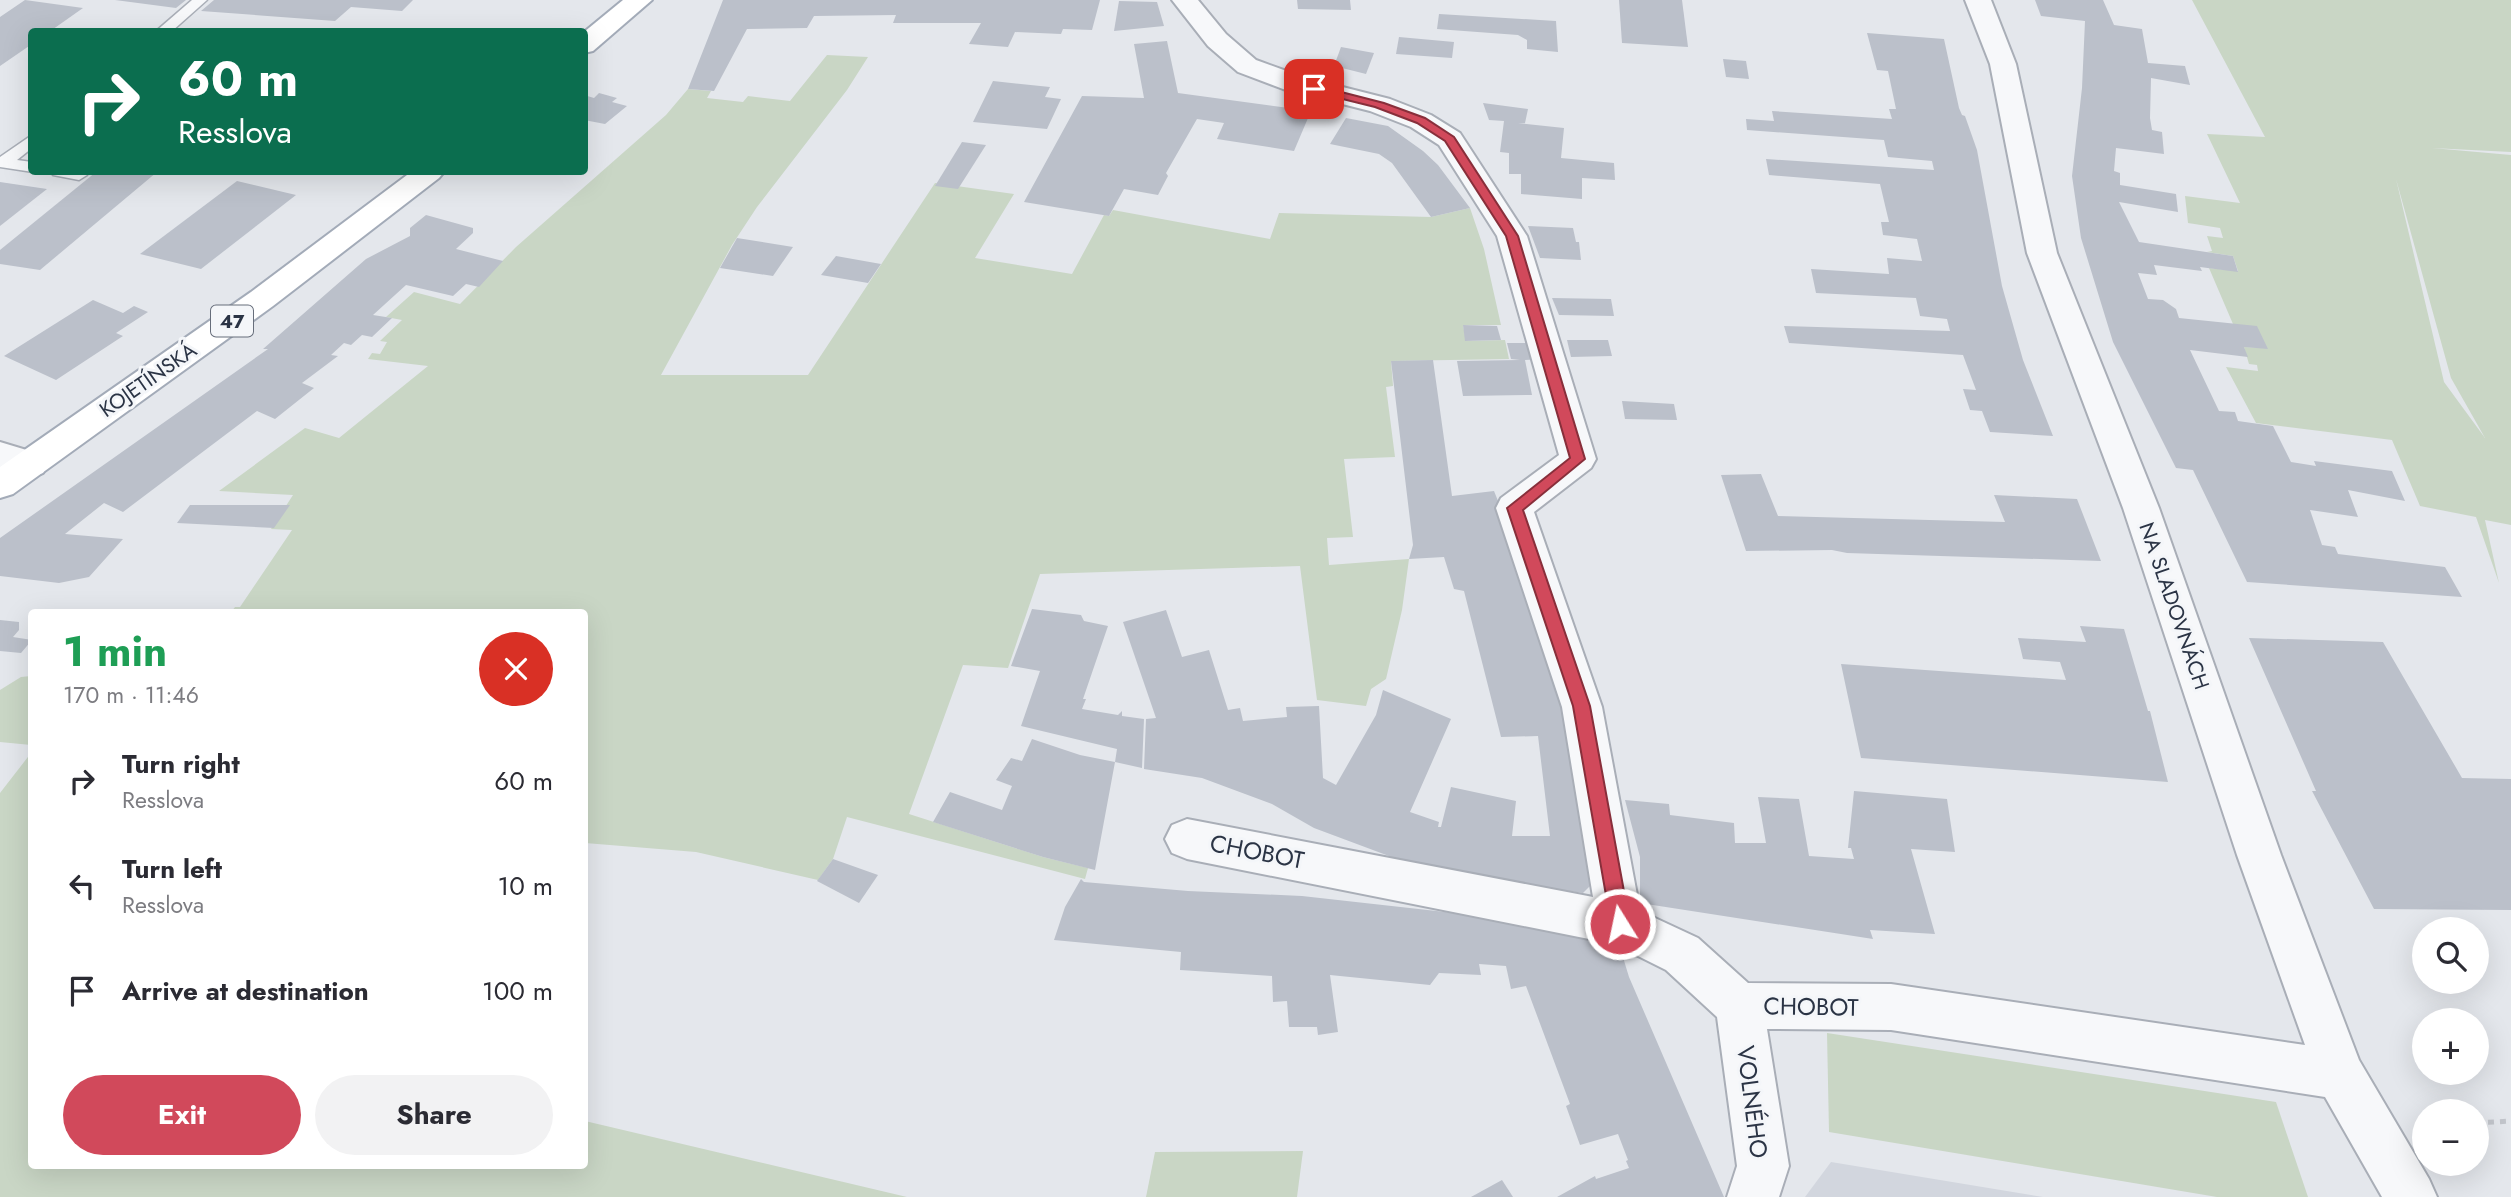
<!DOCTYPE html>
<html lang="en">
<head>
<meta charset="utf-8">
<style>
  body { margin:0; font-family:Jost,sans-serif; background:#f2f2f3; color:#2b2b33; height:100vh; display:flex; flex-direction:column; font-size:26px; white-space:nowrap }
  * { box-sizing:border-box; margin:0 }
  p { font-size:23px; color:#7c7c81 }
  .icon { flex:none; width:38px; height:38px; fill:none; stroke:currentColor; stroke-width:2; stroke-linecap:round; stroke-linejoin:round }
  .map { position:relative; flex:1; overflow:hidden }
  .details { position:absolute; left:28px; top:609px; width:560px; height:560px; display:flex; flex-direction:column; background:#fff; border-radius:7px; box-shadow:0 7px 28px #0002 }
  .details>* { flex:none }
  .guide { position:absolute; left:28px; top:28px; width:560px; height:147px; border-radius:7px; box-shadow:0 7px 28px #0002; background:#0b6e4f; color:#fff; overflow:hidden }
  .tools { position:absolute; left:2412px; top:917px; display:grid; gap:14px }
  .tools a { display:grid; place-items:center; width:77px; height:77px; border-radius:50%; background:#fff; box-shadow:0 7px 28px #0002; font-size:35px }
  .pin { position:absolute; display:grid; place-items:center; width:60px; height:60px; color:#fff; margin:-30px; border-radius:14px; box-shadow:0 4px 10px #0006 }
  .me { position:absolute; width:77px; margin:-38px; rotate:350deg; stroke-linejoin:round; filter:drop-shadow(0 0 5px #0008) }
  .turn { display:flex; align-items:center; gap:24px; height:147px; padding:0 35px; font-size:32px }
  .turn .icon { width:91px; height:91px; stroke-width:2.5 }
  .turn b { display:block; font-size:49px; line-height:60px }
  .round { display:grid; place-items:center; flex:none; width:74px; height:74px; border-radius:37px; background:#f2f2f3 }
  .overview { display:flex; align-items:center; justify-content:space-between; height:119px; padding:0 35px }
  h1 { font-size:42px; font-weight:700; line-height:52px; color:#1e9e55 }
  .primary-button { display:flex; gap:14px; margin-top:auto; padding:14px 35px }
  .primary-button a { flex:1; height:80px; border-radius:42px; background:#d1495b; color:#fff; font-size:28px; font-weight:700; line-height:80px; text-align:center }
  .primary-button a+a { background:#f2f2f3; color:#2b2b33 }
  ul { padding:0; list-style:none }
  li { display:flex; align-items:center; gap:21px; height:105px; padding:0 35px }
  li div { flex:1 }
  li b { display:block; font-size:26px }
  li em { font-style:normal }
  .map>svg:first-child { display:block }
  .built { fill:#d2d6de }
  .green { fill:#c9d6c5; fill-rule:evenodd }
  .building { fill:#bbc0ca }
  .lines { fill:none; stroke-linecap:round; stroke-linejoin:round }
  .service-casing { stroke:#a9aeb7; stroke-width:3 }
  .minor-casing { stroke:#a9aeb7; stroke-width:4 }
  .primary-casing { stroke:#a3abb8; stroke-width:4 }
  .path { stroke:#c2c5cb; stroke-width:5; stroke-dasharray:6 6; stroke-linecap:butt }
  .service { fill:#f7f8fa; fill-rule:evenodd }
  .minor { fill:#f7f8fa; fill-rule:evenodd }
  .primary { fill:#fff; fill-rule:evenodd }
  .route { fill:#d1495b; stroke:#882f3b; stroke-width:2 }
  .labels { text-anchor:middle; stroke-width:6; stroke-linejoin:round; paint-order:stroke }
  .shield { fill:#f4f6f9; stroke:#676e7b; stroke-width:2 }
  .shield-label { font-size:19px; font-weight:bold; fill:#2b3445 }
  .street-label { font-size:21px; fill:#2b3445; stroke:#f4f6f9 }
  .near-street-label { font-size:24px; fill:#2b3445; stroke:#f4f6f9 }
</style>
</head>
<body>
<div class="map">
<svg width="2511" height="1197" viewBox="0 0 2511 1197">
  <rect width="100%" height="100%" fill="#e4e7ec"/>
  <path class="built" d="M1831,1162L2043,1197H1805Z"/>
  <g class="green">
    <path d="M2192,0H2511V152L2432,148L2511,155V525L2485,520L2499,583L2476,517L2420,506L2392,440L2256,423L2226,367L2258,371L2257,365L2249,364L2244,347L2267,348L2233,324L2209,268L2238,271L2233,256L2207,252L2212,251L2207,236L2223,238L2220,228L2188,223L2185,196L2240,203L2207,134L2265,137ZM2396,179L2451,378L2485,438L2444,382Z"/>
    <path d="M827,55L868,57L847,90L757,207L732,245L661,375H808L935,183L1014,194L975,258L1072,274L1104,215L1109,216L1113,210L1270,239L1279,213L1431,217L1470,208L1484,249L1501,325H1463L1466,341L1505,340L1509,359L1391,361L1393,386L1386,387L1395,457L1344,459L1353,537L1327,538L1329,565L1409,559L1402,610L1386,679L1371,689L1366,706L1317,700L1300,566L1040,574L1008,668L963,665L909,814L1043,857L1088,868L1085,879L847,817L833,859L818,880L696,852L585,843L584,612H231L235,607H240L292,530L271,529L293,495L219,491L305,428L339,438L428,366L368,359L372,353L380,354L387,342L380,341L402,320L386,317L414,292L460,304L516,247L666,115L688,89L711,91L707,98L743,102L748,96L790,101Z"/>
    <path d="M31,676V745L0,742V690L21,677Z"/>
    <path d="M31,753L32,1166H584L585,1121L907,1197H0V793Z"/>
    <path d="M1827,1033L2276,1102L2308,1197H2217L1829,1132Z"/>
    <path d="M1303,1151L1297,1197H1146L1155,1152Z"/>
  </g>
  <g class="building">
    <path d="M25,0L83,8L49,32H32V44L0,66V17Z"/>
    <path d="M115,0H186L176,8Z"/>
    <path d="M214,0H413L402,11L351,7L335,21L201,11Z"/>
    <path d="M723,0H1100L1092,30L1063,29L1061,34L1015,32L1008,47L969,44L981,23H893L896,15L814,16L807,28L747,29L714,91L688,89Z"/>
    <path d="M1297,0H1350L1351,10L1298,9Z"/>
    <path d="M1619,0H1682L1688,47L1622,43Z"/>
    <path d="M2035,0H2103L2114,25L2142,29L2148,63L2185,66L2190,85L2151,78L2150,118L2152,130L2162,132L2164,154L2116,148L2114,171L2120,173V185L2176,194L2178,212L2119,202L2139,242L2233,256L2238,272L2200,267L2202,271L2154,265L2157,275L2138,273L2148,299L2163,300L2176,309L2179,318L2257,326L2268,349L2244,347L2248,357L2190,350L2219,411L2235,412L2238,421L2273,426L2291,462L2316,466L2314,461L2392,471L2405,501L2348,490L2358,517L2310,510L2322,545L2335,547L2338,554L2445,567L2462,597L2247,582L2193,470L2176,468L2113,342L2081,238L2072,176L2082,88L2085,21L2041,16Z"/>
    <path d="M1119,1L1157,2L1164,26L1114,31Z"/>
    <path d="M1439,14L1556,21L1558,52L1527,49V40L1518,35L1437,29Z"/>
    <path d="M1867,33L1944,39L1959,108L1962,115L1965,116L1977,150L2002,286L2023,360L2053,436L1990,432L1982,411L1970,410L1963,389L1976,390L1963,355L1789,343L1784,326L1950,331L1947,319L1920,316L1916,298L1816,293L1811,269L1889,274L1887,258L1922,261L1917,239L1883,235L1881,222H1889L1880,184L1769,175L1766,159L1934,170L1932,161L1888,157L1884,140L1747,130L1746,119L1774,121L1772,111L1892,119L1889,109H1896L1888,71L1877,70Z"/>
    <path d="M1399,37L1454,42L1452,58L1396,54Z"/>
    <path d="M1167,41L1178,93L1311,111L1294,151L1217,139L1224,123L1197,119L1166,173L1168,176L1158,195L1124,189L1109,216L1024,202L1082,96L1144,98L1134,44Z"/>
    <path d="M1341,47L1374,53L1366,74L1334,66Z"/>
    <path d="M1723,59L1746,61L1749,79L1726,77Z"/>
    <path d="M993,81L1050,87L1045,97L1061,99L1047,129L973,122Z"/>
    <path d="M599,93L617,98L612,102L627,106L605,124L584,120V95L594,98Z"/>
    <path d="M1483,103L1528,109L1525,123H1518L1564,128L1561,158L1614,163L1615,180L1582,178V199L1521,194V174H1509V153L1500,152L1504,121L1489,120Z"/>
    <path d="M1346,118L1388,126L1423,151L1438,165L1470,208L1431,217L1392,163L1379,154L1330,144Z"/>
    <path d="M962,142L986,145L958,189L935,186Z"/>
    <path d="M96,172H157L40,270L0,264V250Z"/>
    <path d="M237,181L296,195L201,269L140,254Z"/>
    <path d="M0,182L47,189L0,226Z"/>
    <path d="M426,215L473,228V233L456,249L503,261L479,287L466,284L453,296L406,285L373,315L392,318L372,337L362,335L351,345L344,343L331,355L338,356L302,383L314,388L275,419L257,411L123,512L104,503L65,534L123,539L89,577L59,583L0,576V538L268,349H263L366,259L410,236V228Z"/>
    <path d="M1528,226L1573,228L1576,242H1579L1581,260L1540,258Z"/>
    <path d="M737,238L793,247L773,276L720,268Z"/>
    <path d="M836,256L881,264L868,283L821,275Z"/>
    <path d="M1552,298L1611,299L1614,316L1559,315Z"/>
    <path d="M93,300L123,313L134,306L148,312L116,333L123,336L56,380L4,356Z"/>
    <path d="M1463,325L1497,326L1501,340L1465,341Z"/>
    <path d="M1567,340H1608L1612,356L1571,357Z"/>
    <path d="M1507,343H1535L1544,359L1525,360L1532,395L1463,396L1457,361L1520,360L1511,359Z"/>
    <path d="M1433,360L1452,496L1494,491L1519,553L1554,664L1603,873L1583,893L1505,882L1397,859L1314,828L1272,804L1202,778L1144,769L1146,719L1156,718L1123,622L1166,610L1182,657L1209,650L1228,710L1240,708L1243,721L1287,717L1286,707L1319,706L1323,778L1336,785L1376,715L1383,690L1451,719L1410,812L1439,822L1438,827H1441L1451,787L1516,801L1512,836H1550L1538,736L1501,737L1464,591L1454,589L1444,557L1409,559L1413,545L1391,361Z"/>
    <path d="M1622,401L1674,404L1677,420L1625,419Z"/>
    <path d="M1761,474L1778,516L2005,522L1994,495L2077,499L2101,561L1847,553L1832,550L1746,551L1721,475Z"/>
    <path d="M190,505H290L274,528L177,523Z"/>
    <path d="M1032,609L1081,615L1084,621L1108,626L1083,699H1086L1082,709L1118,715L1122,711V716L1144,719L1142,768L1115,762L1117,749L1021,726L1040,671L1011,666Z"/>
    <path d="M0,620L19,622V630L13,637L32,640L21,653L0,651Z"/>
    <path d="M2080,626L2124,629L2148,711H2150L2168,782L1861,758L1841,664L2066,680L2060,662L2023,659L2018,638L2086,642Z"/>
    <path d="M2249,638L2383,642L2462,778L2511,779V910L2374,909L2312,791H2316Z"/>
    <path d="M1032,739L1080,755L1115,762L1095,870L1043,857L933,822L950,792L1002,810L1012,786L996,780L1011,758L1022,761Z"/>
    <path d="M1854,791L1947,799L1955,852L1911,849L1935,934L1870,930L1873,939L1640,903V857L1625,800L1669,804L1670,815L1734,823L1735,843H1766L1758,797L1799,799L1809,856L1854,859L1851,848H1848Z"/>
    <path d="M833,859L878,875L859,903L817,881Z"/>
    <path d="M1081,879L1084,882L1188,891L1302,896L1615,931L1629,977L1724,1197H1557L1595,1176L1596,1179L1629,1168L1626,1161L1628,1160L1618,1134L1580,1145L1566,1106L1570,1104L1526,986L1511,989L1506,966L1479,964L1481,975L1439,973L1430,985L1330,975L1338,1032L1318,1035L1317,1027H1289L1287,1001L1273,1002L1272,976L1180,970L1181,952L1054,940L1065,907Z"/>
    <path d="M1502,1180L1513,1197H1471Z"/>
  </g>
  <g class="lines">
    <g class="service-casing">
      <g id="service">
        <path d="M192,0H207L171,32H155Z"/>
        <path d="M32,135V148L17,160L32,162L33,172L0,167V157Z"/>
        <path d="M51,172H84L87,175L79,180L53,175Z"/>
      </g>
    </g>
    <g class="minor-casing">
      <g id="minor">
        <path d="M1172,0H1198L1226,34L1256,60L1303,77L1390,99L1431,115L1460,133L1527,236L1596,459L1591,468L1534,512L1602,707L1640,911L1698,938L1748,983L1891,984L2305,1045L2237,855L2123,508L2027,253L1990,64L1965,0H1991L2016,64L2057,253L2159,508L2281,855L2359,1060L2429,1179L2437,1197H2382L2325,1097L1891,1030L1767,1029L1789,1166L1779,1197H1727L1737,1166L1717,1017L1666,970L1614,944L1187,859L1172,853L1165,839L1172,825L1187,819L1593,897L1562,707L1496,508L1501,498L1559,455L1497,236L1439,145L1411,127L1370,111L1283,89L1238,72L1208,46Z"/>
        <path d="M0,442L43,455L48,464L43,473L30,477L0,468Z"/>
      </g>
    </g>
    <g class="primary-casing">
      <g id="primary">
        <path d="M623,0H652L593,51L584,53V32Z"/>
        <path d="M411,172H444L439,178L273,306L13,494L0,498V467L251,292Z"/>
      </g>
    </g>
    <path class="path" d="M2476,1123L2511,1121"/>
    <use href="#service" class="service"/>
    <use href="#minor" class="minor"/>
    <use href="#primary" class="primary"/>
  </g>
  <path class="route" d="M1314,85L1384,103L1425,118L1454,137L1518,236L1585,459L1523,510L1590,706L1630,924L1627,931L1620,933L1614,931L1611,924L1573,706L1507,508L1570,458L1506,236L1445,141L1417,123L1375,107L1310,91V86Z"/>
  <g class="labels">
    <rect class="shield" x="211" y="305.5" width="42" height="31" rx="5"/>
    <g class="shield-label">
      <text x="232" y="328">47</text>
    </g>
    <g class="street-label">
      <text transform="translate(148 380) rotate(-35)" y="7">KOJETÍNSKÁ</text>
      <text transform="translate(2174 606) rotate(71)" y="7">NA SLADOVNÁCH</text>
    </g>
    <g class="near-street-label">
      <text transform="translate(1257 852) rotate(11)" y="8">CHOBOT</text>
      <text transform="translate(1811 1007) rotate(1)" y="8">CHOBOT</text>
      <text transform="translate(1752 1102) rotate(83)" y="8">VOLNÉHO</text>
    </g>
  </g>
</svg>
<div class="tools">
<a><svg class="icon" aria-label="search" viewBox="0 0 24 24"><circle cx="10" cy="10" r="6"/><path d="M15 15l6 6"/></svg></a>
<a>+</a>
<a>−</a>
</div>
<div class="pin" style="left:1314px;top:89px;background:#d93025"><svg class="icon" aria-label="arrive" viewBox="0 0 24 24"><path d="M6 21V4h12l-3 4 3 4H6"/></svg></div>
<svg class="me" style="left:1620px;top:924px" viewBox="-20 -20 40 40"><circle r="17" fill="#d1495b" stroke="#fff" stroke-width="3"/><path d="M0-11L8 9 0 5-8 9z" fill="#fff"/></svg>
<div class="guide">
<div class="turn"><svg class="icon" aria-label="right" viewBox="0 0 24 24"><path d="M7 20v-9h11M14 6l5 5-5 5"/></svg><div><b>60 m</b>Resslova</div></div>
</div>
<section class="details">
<div class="overview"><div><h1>1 min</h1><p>170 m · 11:46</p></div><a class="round" style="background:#d93025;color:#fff"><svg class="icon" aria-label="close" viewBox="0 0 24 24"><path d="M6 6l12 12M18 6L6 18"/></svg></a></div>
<ul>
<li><svg class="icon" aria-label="right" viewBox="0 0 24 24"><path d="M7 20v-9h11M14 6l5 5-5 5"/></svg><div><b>Turn right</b><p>Resslova</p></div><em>60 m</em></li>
<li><svg class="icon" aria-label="left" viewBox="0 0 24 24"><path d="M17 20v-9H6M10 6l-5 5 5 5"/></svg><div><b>Turn left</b><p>Resslova</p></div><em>10 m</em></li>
<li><svg class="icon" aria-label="arrive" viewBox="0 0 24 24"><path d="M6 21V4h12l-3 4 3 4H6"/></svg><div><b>Arrive at destination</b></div><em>100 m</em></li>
</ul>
<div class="primary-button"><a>Exit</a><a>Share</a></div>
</section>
</div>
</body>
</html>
